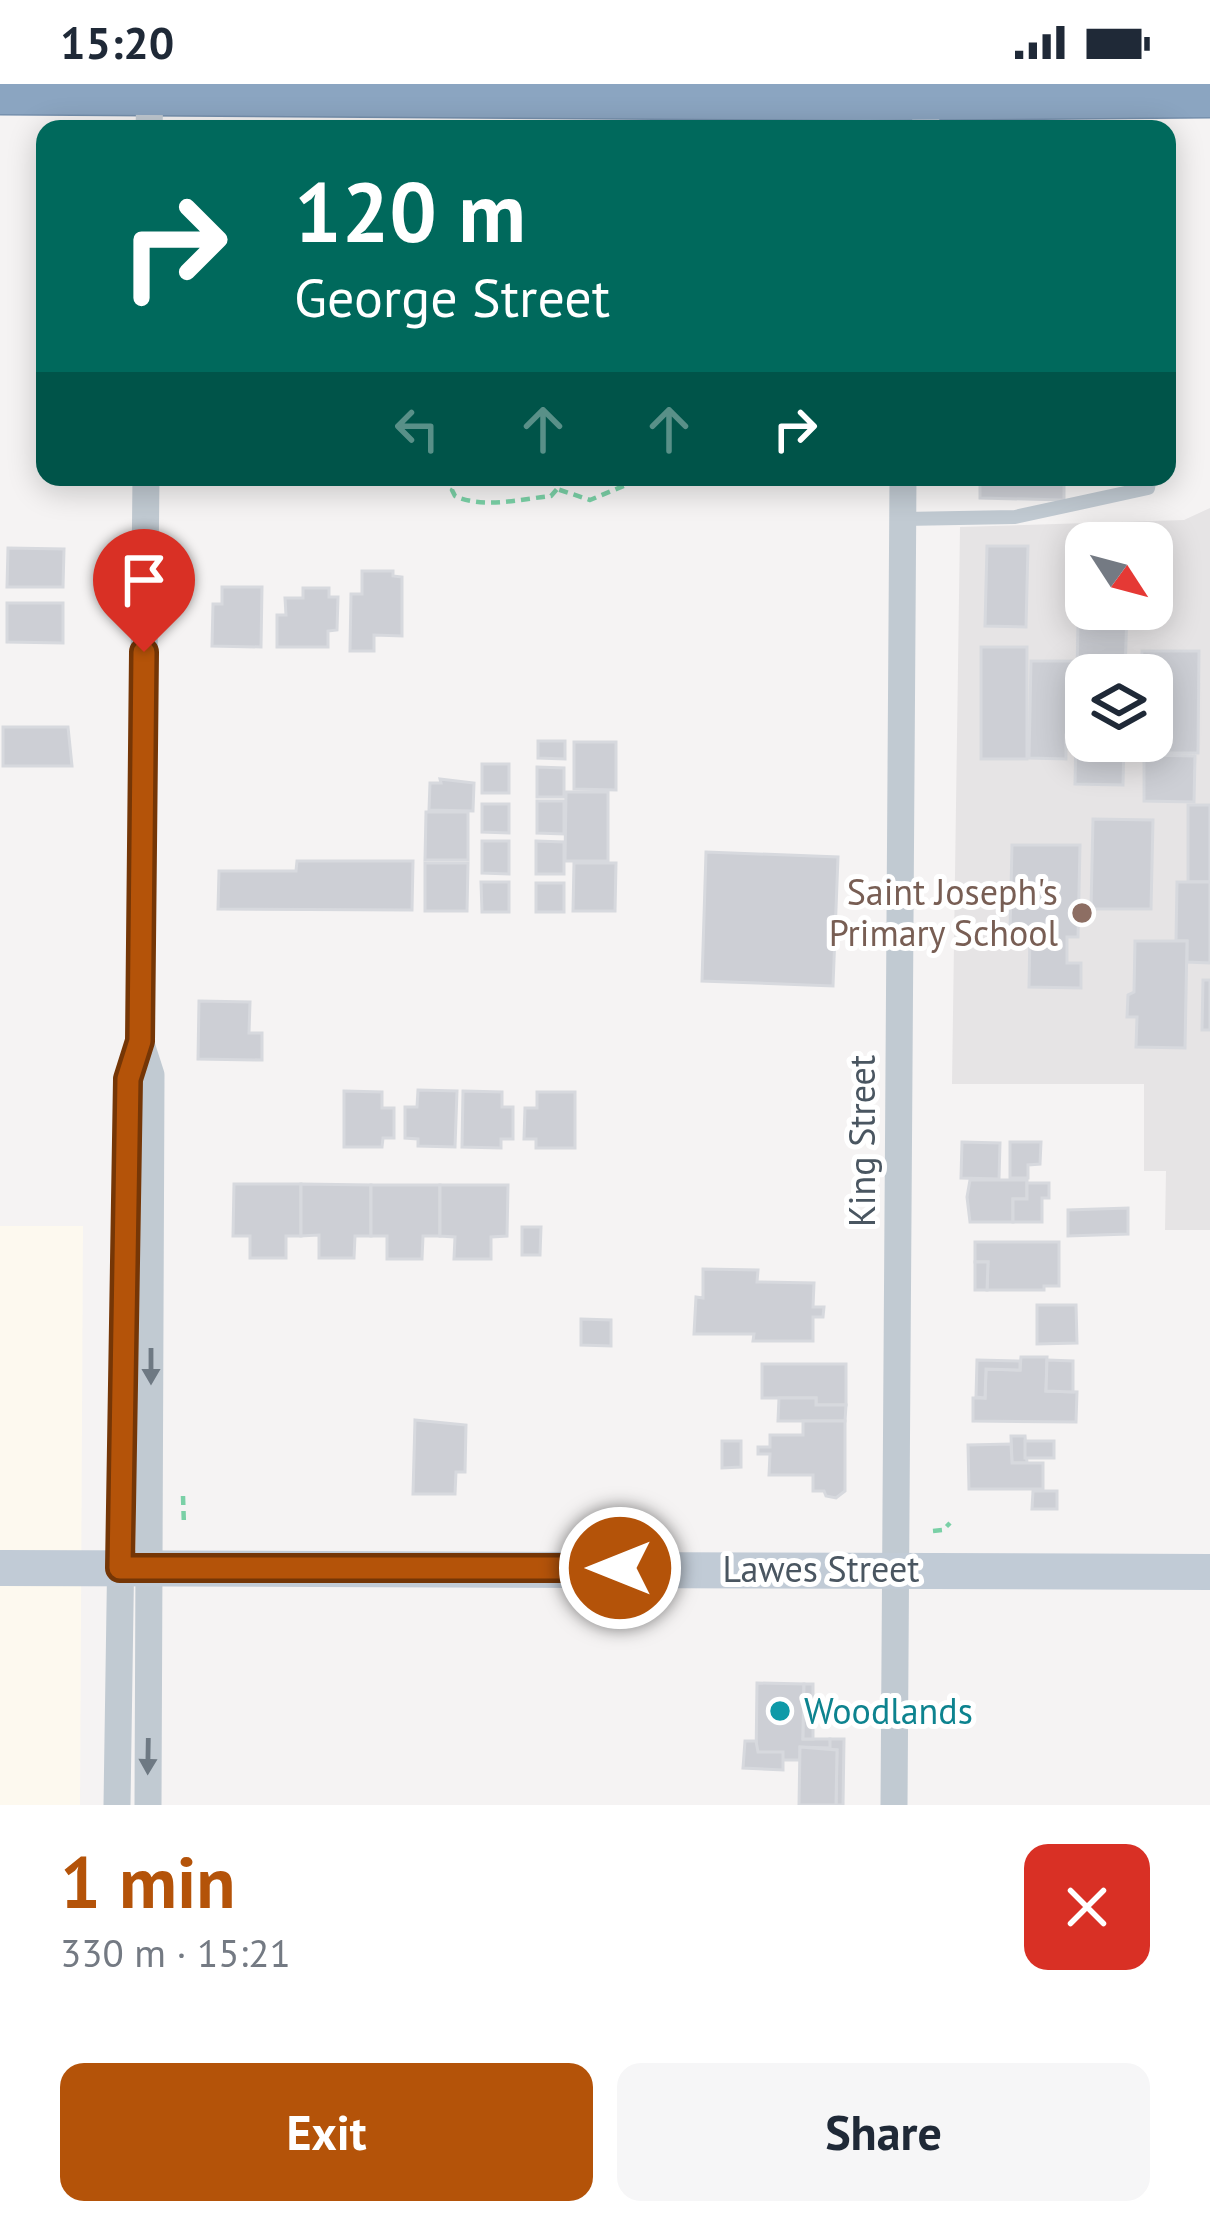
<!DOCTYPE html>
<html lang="en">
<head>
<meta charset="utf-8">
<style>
  body { margin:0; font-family:"PT Sans",sans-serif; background:#f6f6f7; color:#1f2937; height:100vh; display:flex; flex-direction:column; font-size:45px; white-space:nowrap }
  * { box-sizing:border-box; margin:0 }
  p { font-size:39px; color:#747a83 }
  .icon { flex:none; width:66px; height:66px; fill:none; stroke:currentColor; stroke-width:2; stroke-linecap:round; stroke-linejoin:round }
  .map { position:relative; height:1721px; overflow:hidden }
  .sheet { display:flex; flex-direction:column; background:#fff; flex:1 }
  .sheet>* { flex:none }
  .top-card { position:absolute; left:36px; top:36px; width:1140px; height:366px; border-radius:24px; box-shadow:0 6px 30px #0003; background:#00695c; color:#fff; overflow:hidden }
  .needle { width:78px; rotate:126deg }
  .controls { position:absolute; left:1065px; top:438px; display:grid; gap:24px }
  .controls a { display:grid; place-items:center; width:108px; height:108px; border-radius:24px; background:#fff; box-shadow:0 6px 30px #0003; font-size:60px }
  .pin { position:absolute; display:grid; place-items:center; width:102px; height:102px; color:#fff; margin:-123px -51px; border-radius:50% 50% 50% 0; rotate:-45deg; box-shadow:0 0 12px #0007 }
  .pin .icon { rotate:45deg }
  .me { position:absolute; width:132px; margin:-66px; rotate:270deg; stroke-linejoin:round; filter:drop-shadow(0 0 9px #0008) }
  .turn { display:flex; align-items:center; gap:42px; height:252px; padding:0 60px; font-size:54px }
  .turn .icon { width:156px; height:156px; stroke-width:2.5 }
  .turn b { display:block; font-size:84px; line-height:102px }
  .lanes { display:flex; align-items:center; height:114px; padding:0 60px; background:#0003; justify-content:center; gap:60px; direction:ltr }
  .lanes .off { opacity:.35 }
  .round { display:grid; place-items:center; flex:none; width:126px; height:126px; border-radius:24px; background:#f6f6f7 }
  .overview { display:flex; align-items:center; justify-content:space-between; height:204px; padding:0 60px }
  h1 { font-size:72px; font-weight:700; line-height:90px; color:#b45309 }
  .action { display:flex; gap:24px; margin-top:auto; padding:24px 60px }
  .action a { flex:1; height:138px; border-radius:24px; background:#b45309; color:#fff; font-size:48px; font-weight:700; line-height:138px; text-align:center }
  .action a+a { background:#f6f6f7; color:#1f2937 }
  .status { display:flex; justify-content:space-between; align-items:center; height:84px; padding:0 60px; background:#fff; direction:ltr }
  .status svg { height:33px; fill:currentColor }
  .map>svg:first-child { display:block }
  .commercial { fill:#fdf9ef }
  .education { fill:#e6e4e5; fill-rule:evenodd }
  .building { fill:#cdcfd5; stroke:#d7d9de; stroke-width:3 }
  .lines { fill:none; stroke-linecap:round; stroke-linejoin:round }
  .highway-casing { stroke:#7690ad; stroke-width:51 }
  .path { stroke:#7ad0a6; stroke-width:4.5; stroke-dasharray:9 6; stroke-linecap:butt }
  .lane { stroke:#c1cad2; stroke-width:14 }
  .street { stroke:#c1cad2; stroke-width:27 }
  .secondary { stroke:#c1cbd6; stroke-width:36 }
  .highway { stroke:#8ba5c1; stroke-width:48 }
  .oneway { fill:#6e7983 }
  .route-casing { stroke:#753606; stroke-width:30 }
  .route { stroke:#b45309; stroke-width:21 }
  .education-dot { fill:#8d6e63; stroke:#fff; stroke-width:4.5 }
  .culture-dot { fill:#0f9aa8; stroke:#fff; stroke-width:4.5 }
  .labels { text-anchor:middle; stroke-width:10; stroke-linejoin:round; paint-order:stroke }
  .education-label { font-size:36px; fill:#785e54; stroke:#fff; text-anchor:end }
  .street-label { font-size:36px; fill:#4a5661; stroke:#fff }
  .culture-label { font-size:36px; fill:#0d838f; stroke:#fff; text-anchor:start }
</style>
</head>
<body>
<div class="status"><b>15:20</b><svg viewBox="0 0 49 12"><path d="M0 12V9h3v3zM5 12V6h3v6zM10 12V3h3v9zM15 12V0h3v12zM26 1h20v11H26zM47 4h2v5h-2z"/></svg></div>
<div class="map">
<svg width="1210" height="1721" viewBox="0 0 1210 1721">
  <rect width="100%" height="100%" fill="#f5f3f3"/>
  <path class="commercial" d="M0,1142H83L80,1721H0Z"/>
  <path class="education" d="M1210,424V1146H1165L1166,1087H1144V1000H952L960,443L1184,436ZM1086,459H1152V525H1086ZM1086,591H1152V657H1086Z"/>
  <g class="building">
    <path d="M980,393H1064V416L980,414Z"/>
    <path d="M987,462H1028L1026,543L985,542Z"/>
    <path d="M8,464L64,465L63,503H7Z"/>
    <path d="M1079,482H1086V525H1127L1125,591H1086V657H1124L1123,701L1075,700Z"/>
    <path d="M362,487H393V492L402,493V552L374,551V567H350L351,510H362Z"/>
    <path d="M222,503H262L261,563L212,562L213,520H222Z"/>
    <path d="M303,504H329V513H338L337,546L328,547V563H277V531H286L285,514H303Z"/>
    <path d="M7,519H63V559L7,558Z"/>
    <rect x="981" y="563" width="46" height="112"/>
    <path d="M1142,567H1199L1198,669H1141V657H1152V591H1141Z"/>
    <path d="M1031,577H1072V651H1066V675L1029,674Z"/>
    <path d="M3,643H68L72,682H3Z"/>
    <path d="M538,657H565V675L538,674Z"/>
    <path d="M574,658H616V706L574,705Z"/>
    <path d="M1144,671L1195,672L1194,718L1144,717Z"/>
    <rect x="482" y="680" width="27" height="29"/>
    <path d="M537,683L564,684V713H537Z"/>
    <path d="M440,695L474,699L473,727L429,726L430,699H441Z"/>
    <path d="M566,708H608V777H565Z"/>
    <path d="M537,717H564V750L537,749Z"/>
    <path d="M482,720H509V749L482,748Z"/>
    <rect x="1188" y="721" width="22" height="77"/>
    <path d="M426,728H468V776H425Z"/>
    <path d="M1093,735L1153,736L1151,825H1091Z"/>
    <path d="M482,757H509V790L482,789Z"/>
    <path d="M536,757L564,758V790H536Z"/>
    <path d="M1012,761H1080L1078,853H1067V879H1081V904L1029,903L1030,848H1010Z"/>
    <path d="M706,768L838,773L833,902L702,897Z"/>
    <path d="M297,777H413L412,826L218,825L219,787H296Z"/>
    <path d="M425,779H468L467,827H425Z"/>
    <path d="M574,779H616L615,827H573Z"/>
    <path d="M481,798H509V828H482Z"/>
    <path d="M1177,798H1210V879L1187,878V857H1176Z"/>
    <rect x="536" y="799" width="28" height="29"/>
    <path d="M1135,857H1187L1185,964L1136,963L1137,933H1127L1128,911L1134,908Z"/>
    <path d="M1203,896H1210V946H1202Z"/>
    <path d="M199,917L250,918L249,949H262V976L198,975Z"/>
    <path d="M418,1006L457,1007L455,1063L418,1062V1055L405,1054V1023H417Z"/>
    <path d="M344,1007L382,1008V1024H394V1054H383L382,1063H344Z"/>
    <path d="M463,1007L502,1008V1023H513V1055H501V1064L462,1063Z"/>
    <path d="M537,1008H575V1064H536V1055H524L525,1024H537Z"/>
    <path d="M962,1058L1000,1059L999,1095L961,1094Z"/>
    <path d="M1010,1058H1041L1040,1080L1028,1081V1094H1010Z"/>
    <path d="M970,1096H1027V1115H1013V1138H970L967,1113Z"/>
    <path d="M1027,1099H1049V1114H1042V1138H1013V1115H1027Z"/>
    <path d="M234,1100H301V1152H286V1174H250V1152H233Z"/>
    <path d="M301,1100L371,1101V1152H355L354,1174H319V1151L301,1152Z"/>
    <path d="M371,1101H440V1152H423L422,1175H387V1152H371Z"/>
    <path d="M440,1101H508L507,1152L491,1153V1175H454L455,1153L440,1152Z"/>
    <path d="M1128,1124V1150L1068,1152V1126Z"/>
    <path d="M522,1143H541L540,1171H522Z"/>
    <path d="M975,1158H1059V1202H1044V1206H987L988,1178H975Z"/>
    <path d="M975,1178H988L987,1206H975Z"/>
    <path d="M703,1185L758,1186L757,1198L814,1199L813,1223H824L823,1233H813V1257H753L754,1250H694L696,1213L703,1214Z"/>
    <path d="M1037,1221H1076L1077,1259L1037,1260Z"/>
    <path d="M581,1235L611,1236V1262L581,1261Z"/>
    <path d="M1021,1273H1047L1046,1307L1077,1308L1076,1338L973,1337V1314H985L986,1285L1020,1286Z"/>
    <path d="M977,1276L1020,1277V1286L986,1285L985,1314L976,1313Z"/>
    <path d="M1047,1276L1073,1277V1308L1046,1307Z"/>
    <path d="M762,1280H846V1321H816V1314H762Z"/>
    <path d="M779,1314H816V1321H846L845,1337H778Z"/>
    <path d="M415,1336L466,1341L465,1388H456L455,1410H413Z"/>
    <path d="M803,1337H845V1407L836,1414L826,1412L824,1407H813V1391H769L770,1370H758V1363H770V1351H803Z"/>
    <path d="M1011,1352H1025L1027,1379H1012Z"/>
    <path d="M722,1357H741V1383L722,1384Z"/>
    <rect x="1025" y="1357" width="29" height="17"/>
    <path d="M1011,1360L1012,1379H1043V1405H969L968,1361Z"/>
    <path d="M1033,1407H1057V1425H1032Z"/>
    <path d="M757,1599L804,1600L803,1655H830L831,1664L800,1663V1676H756Z"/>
    <path d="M804,1600H813V1655H803Z"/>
    <path d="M830,1655H844L843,1721H836L837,1666H830Z"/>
    <path d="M745,1657H756L758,1668H783V1686L743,1684Z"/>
    <path d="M800,1663L837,1666L836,1721H799Z"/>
  </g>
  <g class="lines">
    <g class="highway-casing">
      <path id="highway" d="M0,6L867,12L1210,9"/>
    </g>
    <g class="path">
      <path d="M479,393L457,399L452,406L455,412C483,425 521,415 551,412L557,405"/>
      <path d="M553,393L557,405L590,416L645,393"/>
      <path d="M663,393L730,397L735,393"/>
      <path d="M183,1412L184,1442"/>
      <path d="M933,1447L943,1446L950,1439"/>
    </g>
    <path class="lane" d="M903,435L1015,433L1148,404L1150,393"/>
    <g class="street">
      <path d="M925,12L926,45"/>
      <path d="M149,45L150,7"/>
      <path d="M140,957L151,991L148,1721"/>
      <path d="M117,1721L128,995L140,957L146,393"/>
      <path d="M894,1721L903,393"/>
    </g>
    <path class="secondary" d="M0,1484L1210,1488"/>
    <use href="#highway" class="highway"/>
  </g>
  <defs><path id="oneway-solid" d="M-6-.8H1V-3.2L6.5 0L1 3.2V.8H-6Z" transform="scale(3)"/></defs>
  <g class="oneway">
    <use href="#oneway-solid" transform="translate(151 1282) rotate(90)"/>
    <use href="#oneway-solid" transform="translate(148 1672) rotate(91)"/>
  </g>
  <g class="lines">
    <g class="route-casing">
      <path id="route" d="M144,568L140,957L128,995L120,1484H620"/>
    </g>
    <use href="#route" class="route"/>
  </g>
  <circle class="education-dot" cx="1082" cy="829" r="12"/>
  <circle class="culture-dot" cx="780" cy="1627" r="12"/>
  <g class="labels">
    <g class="education-label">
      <text x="1058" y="821">Saint Joseph's<tspan x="1058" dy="41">Primary School</tspan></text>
    </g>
    <g class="street-label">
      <text transform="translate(862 1057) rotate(-90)" y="13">King Street</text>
      <text x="821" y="1498">Lawes Street</text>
    </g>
    <g class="culture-label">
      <text x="804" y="1640">Woodlands</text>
    </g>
  </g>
</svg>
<div class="controls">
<a><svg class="needle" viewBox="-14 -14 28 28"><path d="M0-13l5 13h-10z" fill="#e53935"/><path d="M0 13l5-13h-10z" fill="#747a83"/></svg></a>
<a><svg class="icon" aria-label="layers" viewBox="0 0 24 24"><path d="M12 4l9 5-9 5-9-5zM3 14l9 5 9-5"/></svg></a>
</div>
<div class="pin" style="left:144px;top:568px;background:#d93025"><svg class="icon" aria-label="arrive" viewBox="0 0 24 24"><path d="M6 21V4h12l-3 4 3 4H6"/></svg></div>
<svg class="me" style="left:620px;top:1484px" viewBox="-20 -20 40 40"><circle r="17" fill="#b45309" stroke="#fff" stroke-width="3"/><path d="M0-11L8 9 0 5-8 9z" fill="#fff"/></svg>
<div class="top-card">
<div class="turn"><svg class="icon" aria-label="right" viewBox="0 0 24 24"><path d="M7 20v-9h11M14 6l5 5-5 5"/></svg><div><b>120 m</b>George Street</div></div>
<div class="lanes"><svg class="icon off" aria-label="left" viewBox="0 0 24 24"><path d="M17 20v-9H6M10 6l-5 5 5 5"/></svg><svg class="icon off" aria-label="ahead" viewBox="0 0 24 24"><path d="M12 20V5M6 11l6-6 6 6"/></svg><svg class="icon off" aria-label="ahead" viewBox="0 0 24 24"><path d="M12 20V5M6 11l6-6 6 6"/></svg><svg class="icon" aria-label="right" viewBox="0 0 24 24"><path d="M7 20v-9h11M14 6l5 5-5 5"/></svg></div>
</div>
</div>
<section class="sheet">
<div class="overview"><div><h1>1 min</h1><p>330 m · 15:21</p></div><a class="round" style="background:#d93025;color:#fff"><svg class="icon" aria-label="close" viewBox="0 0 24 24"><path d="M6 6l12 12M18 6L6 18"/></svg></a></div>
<div class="action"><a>Exit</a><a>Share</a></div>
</section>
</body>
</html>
